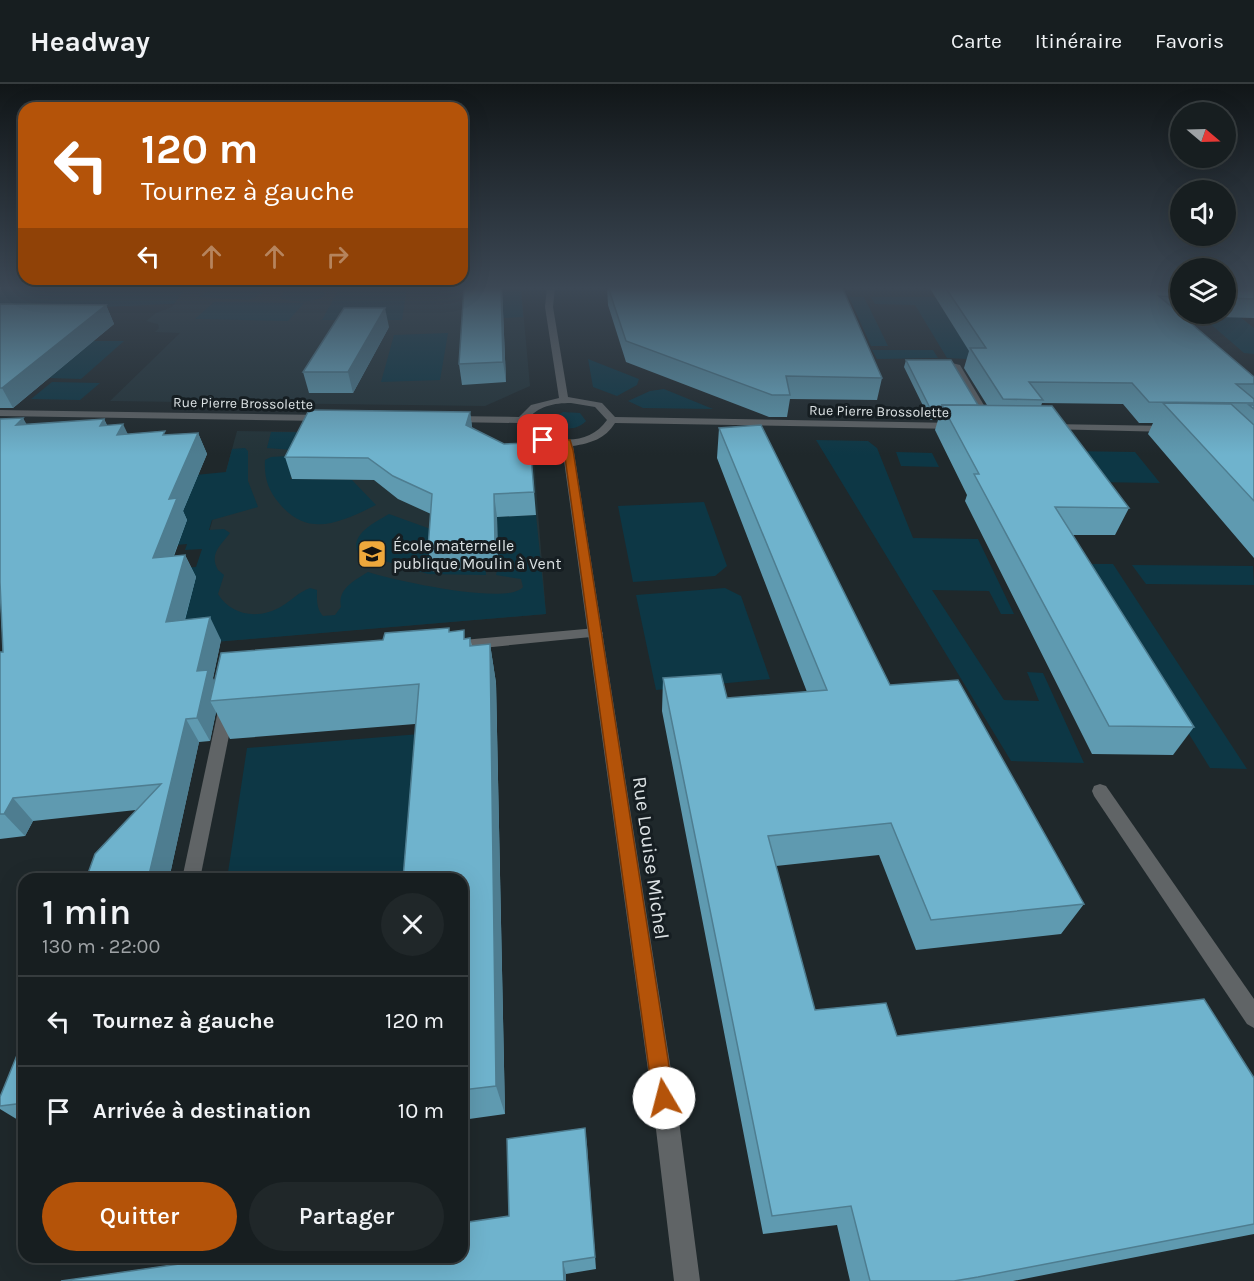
<!DOCTYPE html>
<html lang="fr">
<head>
<meta charset="utf-8">
<style>
  body { margin:0; font-family:Karla,sans-serif; background:#202729; color:#f1f3f6; height:100vh; display:flex; flex-direction:column; font-size:22px; white-space:nowrap }
  * { box-sizing:border-box; margin:0 }
  p { font-size:20px; color:#9ea2a5 }
  .icon { flex:none; width:33px; height:33px; fill:none; stroke:currentColor; stroke-width:2; stroke-linecap:round; stroke-linejoin:round }
  .map { position:relative; flex:1; overflow:hidden }
  .sheet { position:absolute; left:18px; top:789px; width:450px; height:390px; display:flex; flex-direction:column; background:#171e20; border-radius:18px; box-shadow:0 6px 24px #0002,0 0 0 2px #363c3e }
  .sheet>* { flex:none }
  .top-card { position:absolute; left:18px; top:18px; width:450px; height:183px; border-radius:18px; box-shadow:0 6px 24px #0002,0 0 0 2px #363c3e; background:#b45309; color:#fff; overflow:hidden }
  .needle { width:39px; rotate:109deg }
  .buttons { position:absolute; left:1170px; top:18px; display:grid; gap:12px }
  .buttons a { display:grid; place-items:center; width:66px; height:66px; border-radius:50%; background:#171e20; box-shadow:0 6px 24px #0002,0 0 0 2px #363c3e; font-size:30px }
  .pin { position:absolute; display:grid; place-items:center; width:51px; height:51px; color:#fff; margin:-26px; border-radius:12px; box-shadow:0 3px 9px #0006 }
  .me { position:absolute; width:66px; margin:-33px; rotate:352deg; stroke-linejoin:round; filter:drop-shadow(0 0 4px #0008) }
  .turn { display:flex; align-items:center; gap:21px; height:126px; padding:0 24px; font-size:27px }
  .turn .icon { width:78px; height:78px; stroke-width:2.5 }
  .turn b { display:block; font-size:42px; line-height:51px }
  .lanes { display:flex; align-items:center; height:57px; padding:0 24px; background:#0003; justify-content:center; gap:30px; direction:ltr }
  .lanes .off { opacity:.35 }
  .round { display:grid; place-items:center; flex:none; width:63px; height:63px; border-radius:32px; background:#202729 }
  .overview { display:flex; align-items:center; justify-content:space-between; height:102px; padding:0 24px }
  h1 { font-size:36px; font-weight:600; line-height:45px }
  .cta { display:flex; gap:12px; margin-top:auto; padding:12px 24px }
  .cta a { flex:1; height:69px; border-radius:36px; background:#b45309; color:#fff; font-size:24px; font-weight:600; line-height:69px; text-align:center }
  .cta a+a { background:#202729; color:#f1f3f6 }
  ul { padding:0; list-style:none }
  li { display:flex; align-items:center; gap:18px; height:90px; padding:0 24px; border-top:2px solid #363c3e }
  li div { flex:1 }
  li b { display:block; font-size:22px }
  li em { font-style:normal }
  header { display:flex; align-items:center; gap:36px; box-sizing:border-box; height:84px; padding:0 30px; background:#171e20; border-bottom:2px solid #363c3e }
  header strong { font-size:28px }
  nav { display:flex; gap:33px; margin-inline-start:auto; font-size:21px }
  .map>svg:first-child { display:block }
  .built { fill:#233338 }
  .green { fill:#0d3745 }
  .lines { fill:none; stroke-linecap:round; stroke-linejoin:round }
  .lane { fill:#606466; fill-rule:evenodd }
  .street { fill:#606466; fill-rule:evenodd }
  .wall { fill:#5f9ab0 }
  .shaded-wall { fill:#4e7d90 }
  .building { fill:#6fb3cd; stroke:#4e7d90; stroke-width:1.5 }
  .route { fill:#b45309; stroke:#753606; stroke-width:1.5 }
  .labels { text-anchor:middle; stroke-width:6; stroke-linejoin:round; paint-order:stroke }
  .far-street-label { font-size:14px; fill:#dbe1e3; stroke:#161e22 }
  .poi-label { font-size:16px; fill:#dbe1e3; stroke:#161e22; text-anchor:start }
  .near-street-label { font-size:20px; fill:#dbe1e3; stroke:#161e22 }
</style>
</head>
<body>
<header>
<strong>Headway</strong>
<nav><a>Carte</a><a>Itinéraire</a><a>Favoris</a></nav>
</header>
<div class="map">
<svg width="1254" height="1197" viewBox="0 0 1254 1197">
  <rect width="100%" height="100%" fill="#1f282b"/>
  <g class="built">
    <path d="M186,203H521L530,302L485,322L110,317L180,249L155,248L159,244L158,240L146,237L156,229L172,223Z"/>
    <path d="M237,347L482,350L534,377L546,530L178,561Z"/>
  </g>
  <g class="green">
    <path d="M186,203L174,220L0,227V204Z"/>
    <path d="M340,203H407L402,236H322Z"/>
    <path d="M521,203L523,233L503,234L502,203Z"/>
    <path d="M217,206H257L263,209L249,216L198,213L204,209Z"/>
    <path d="M289,206L323,207L326,211C313,220 293,218 279,214L283,208Z"/>
    <path d="M849,213H864L888,262H871Z"/>
    <path d="M871,213H935L1002,318H994L967,275L947,274L915,221L875,220Z"/>
    <path d="M214,218L304,219L288,237L195,235Z"/>
    <path d="M1226,222L1254,244V270L1244,269L1199,230H1226Z"/>
    <path d="M448,249L440,296L381,298L394,251Z"/>
    <path d="M93,257H124L81,295L49,294Z"/>
    <path d="M872,266H933L938,274L877,275Z"/>
    <path d="M588,275L639,295L637,301L617,312L593,303Z"/>
    <path d="M52,298L100,299L80,316L31,315Z"/>
    <path d="M664,305L713,325L643,324L628,317L650,307Z"/>
    <path d="M563,328L580,329L586,337C577,347 562,346 551,339V335Z"/>
    <path d="M271,348L389,349L306,367L267,364Z"/>
    <path d="M816,356L868,357L877,364L913,454L978,455L1014,530H1001L989,507L932,506L1004,616L1039,617L1027,588L1043,589L1084,679L1011,677Z"/>
    <path d="M245,364L248,367V397L258,423L212,436L209,446L224,445L230,449C220,462 209,470 218,486L224,491L218,510C231,532 260,536 282,522C292,516 299,508 310,504L317,506C317,515 316,525 323,532L335,531L341,523C337,505 355,496 368,488C393,496 508,522 523,503L521,495L496,491L498,483L497,433L536,431L546,530L179,561L182,484L196,483L202,465L185,466L187,460L134,465L195,391L226,388L232,365Z"/>
    <path d="M1067,367L1135,368L1160,399L1089,398Z"/>
    <path d="M896,368L932,369L939,383L901,382Z"/>
    <path d="M304,371L290,395L352,396L376,421C341,438 308,455 279,419C268,406 264,393 265,376L271,373Z"/>
    <path d="M704,418L727,482L715,492L633,498L618,422Z"/>
    <path d="M389,430L436,447L486,484V491L428,490L358,469C349,450 376,438 389,430Z"/>
    <path d="M1084,480H1113L1247,685L1210,684Z"/>
    <path d="M1132,481L1253,482L1254,501L1146,500Z"/>
    <path d="M725,504L741,512L770,595L656,606L636,511Z"/>
    <path d="M420,650L411,795H227L247,664Z"/>
  </g>
  <g class="lines">
    <g class="lane">
      <path d="M952,279L960,281L994,338L993,340L984,338L950,281Z"/>
      <path d="M596,544L603,549L601,552L452,567L445,562L452,557Z"/>
      <path d="M227,616L232,618L235,622L200,795H182L219,622L222,618Z"/>
      <path d="M1100,700L1106,702L1254,915V944L1247,940L1094,712L1092,707L1094,702Z"/>
    </g>
    <g class="street">
      <path d="M547,203H555L553,223L568,313L602,319L615,333L957,339L962,342L957,345L615,339C605,355 591,359 573,362L679,1037L700,1197H674L655,1037L562,362C545,360 524,357 518,339L450,338L445,335L450,332L519,333L531,321L559,314L545,223ZM571,319L595,323L607,336C589,362 555,359 531,345L527,336C538,322 554,319 571,319Z"/>
      <path d="M0,326L324,331L329,334L324,337L0,332Z"/>
      <path d="M1050,340L1170,342L1175,345L1170,348L1046,345L1045,343Z"/>
    </g>
  </g>
  <g class="wall">
    <path d="M502,203L506,298L462,301L459,280Z"/>
    <path d="M607,203H842L882,294L877,316L790,315L787,333H769L626,278L608,221Z"/>
    <path d="M929,203H1180V230H1226V203H1254V234L1182,232L1254,293V474L1148,350L1153,339H1139L1123,320L1042,319L1041,322L1129,424L1115,451H1072L1194,643L1173,671L1092,670L965,417L967,411L935,346L938,336H930L904,283L906,276L978,321H987L964,284L969,267Z"/>
    <path d="M0,220L106,221L114,240L13,324H0Z"/>
    <path d="M389,243L353,309H309L303,288Z"/>
    <path d="M470,328L472,344L504,360L530,359L536,431L497,433L498,483L433,488L428,465L431,430L398,415L374,396L292,395L285,373Z"/>
    <path d="M23,334L26,341L104,335L107,341L128,350L167,351L198,349L207,370L183,427L187,436L174,472L185,471L196,493L185,536L221,556L213,594L214,598L383,556L449,548L465,555L470,554L472,562L490,560L496,599L505,1030L462,1036V795L415,640L230,655L216,628L210,657L199,658L169,795H86L136,726L33,737L25,752L0,755V568H3L0,510V335Z"/>
    <path d="M719,344L890,601L1084,820L1061,850L916,866L879,771L776,782L815,926L897,952L1254,994V1150L1013,1197H850L837,1141L763,1150L662,627L663,594L727,614L807,608L717,374Z"/>
    <path d="M24,954V1039H23L0,1025V1013Z"/>
    <path d="M585,1044L596,1185L566,1190V1197H61L509,1132Z"/>
  </g>
  <g class="shaded-wall">
    <path d="M501,203H502L506,298L503,278Z"/>
    <path d="M106,221L114,240L13,324L2,304Z"/>
    <path d="M385,224L389,243L353,309L348,288Z"/>
    <path d="M470,328L473,350L466,341Z"/>
    <path d="M23,334L35,355L16,341Z"/>
    <path d="M104,335L114,356L100,342Z"/>
    <path d="M123,340L133,361L117,351Z"/>
    <path d="M198,349L207,370L183,427L187,436L164,497L153,474L169,415Z"/>
    <path d="M494,410L497,433L498,483L495,460Z"/>
    <path d="M185,471L196,493L178,561L166,538Z"/>
    <path d="M210,533L221,556L213,594L220,609L210,617L216,628L210,657L197,634V587Z"/>
    <path d="M490,560L496,599L505,1030L496,1002Z"/>
    <path d="M186,635L199,658L169,795H148Z"/>
    <path d="M13,714L33,737L25,752L4,730Z"/>
    <path d="M585,1044L587,1061L596,1185L595,1173Z"/>
    <path d="M563,1178L566,1190V1197H564Z"/>
  </g>
  <g class="building">
    <path d="M464,203H501L503,278L459,280Z"/>
    <path d="M608,203H842L882,294L786,292L790,311H772L626,257Z"/>
    <path d="M945,203H1180V213L1159,212L1254,293V300H1236L1254,315V319L1149,318L1132,299L1029,298L1043,316L1003,315L970,264H986Z"/>
    <path d="M1226,203H1254V215L1226,214Z"/>
    <path d="M0,220L106,221L2,304H0Z"/>
    <path d="M344,224H385L348,288H303Z"/>
    <path d="M906,276H951L978,321H942L940,328H932Z"/>
    <path d="M1163,319L1231,320L1254,341V417Z"/>
    <path d="M942,321L1052,322L1129,424L1055,423L1194,643L1109,642L974,390H979Z"/>
    <path d="M1249,321H1254V325Z"/>
    <path d="M309,326L470,328L466,341L504,360L530,359L534,408L494,410L495,460L428,465L432,410L393,392L368,374L285,373Z"/>
    <path d="M23,334L16,341L104,335L100,342L123,340L117,351L165,347L163,351L198,349L169,415L177,414L153,474L185,471L166,538L210,533L197,587L208,586L197,634L186,635L148,795H86L95,770L161,700L13,714L4,730H0V568H3L0,498V335Z"/>
    <path d="M761,341L890,601L958,596L1084,820L931,836L891,739L768,752L815,926L886,919L897,952L1204,915L1254,994V1140L978,1193L954,1197H870L851,1122L772,1132L663,594L721,590L727,614L827,606L719,344Z"/>
    <path d="M449,544V548L464,546V555L470,554V562L490,560L496,1002L462,1006V795H403L419,600L210,617L221,569L383,556L385,549Z"/>
    <path d="M24,954V1019L0,1022V1013Z"/>
    <path d="M585,1044L595,1173L563,1178L564,1197H61L228,1173H462V1139L509,1132L507,1055Z"/>
  </g>
  <linearGradient id="sky" x2="0" y2="1"><stop stop-color="#111618"/><stop offset="0.55" stop-color="#3c4855"/><stop offset="1" stop-color="#3c4855" stop-opacity="0"/></linearGradient>
  <rect width="1254" height="371" fill="url(#sky)"/>
  <path class="route" d="M543,353L570,356L573,366L674,1014L671,1021L664,1024L656,1021L653,1014L564,366L562,361L539,358V354Z"/>
  <defs>
    <g id="school-square" transform="scale(1.5)"><rect x="-9" y="-9" width="18" height="18" rx="4" fill="#eea83c" stroke="#161e22"/><path d="M0-5L7-2L0 1L-7-2ZM-4 1L0 2.5L4 1V4Q0 6-4 4Z" fill="#111"/></g>
  </defs>
  <g fill-rule="evenodd">
    <use href="#school-square" x="372" y="470"/>
  </g>
  <g class="labels">
    <g class="far-street-label">
      <text transform="translate(243 319) rotate(1)" y="5">Rue Pierre Brossolette</text>
      <text transform="translate(879 327) rotate(1)" y="5">Rue Pierre Brossolette</text>
    </g>
    <g class="poi-label">
      <text x="393" y="467">École maternelle<tspan x="393" dy="18">publique Moulin à Vent</tspan></text>
    </g>
    <g class="near-street-label">
      <text transform="translate(651 774) rotate(82)" y="7">Rue Louise Michel</text>
    </g>
  </g>
</svg>
<div class="buttons">
<a><svg class="needle" viewBox="-14 -14 28 28"><path d="M0-13l5 13h-10z" fill="#e53935"/><path d="M0 13l5-13h-10z" fill="#9ea2a5"/></svg></a>
<a><svg class="icon" aria-label="sound" viewBox="0 0 24 24"><path d="M4 9h4l5-4v14l-5-4H4zM17 9q2 3 0 6"/></svg></a>
<a><svg class="icon" aria-label="layers" viewBox="0 0 24 24"><path d="M12 4l9 5-9 5-9-5zM3 14l9 5 9-5"/></svg></a>
</div>
<div class="pin" style="left:543px;top:356px;background:#d93025"><svg class="icon" aria-label="arrive" viewBox="0 0 24 24"><path d="M6 21V4h12l-3 4 3 4H6"/></svg></div>
<svg class="me" style="left:664px;top:1014px" viewBox="-20 -20 40 40"><circle r="19" fill="#fff"/><path d="M0-13L10 11 0 6-10 11z" fill="#b45309"/></svg>
<div class="top-card">
<div class="turn"><svg class="icon" aria-label="left" viewBox="0 0 24 24"><path d="M17 20v-9H6M10 6l-5 5 5 5"/></svg><div><b>120 m</b>Tournez à gauche</div></div>
<div class="lanes"><svg class="icon" aria-label="left" viewBox="0 0 24 24"><path d="M17 20v-9H6M10 6l-5 5 5 5"/></svg><svg class="icon off" aria-label="ahead" viewBox="0 0 24 24"><path d="M12 20V5M6 11l6-6 6 6"/></svg><svg class="icon off" aria-label="ahead" viewBox="0 0 24 24"><path d="M12 20V5M6 11l6-6 6 6"/></svg><svg class="icon off" aria-label="right" viewBox="0 0 24 24"><path d="M7 20v-9h11M14 6l5 5-5 5"/></svg></div>
</div>
<section class="sheet">
<div class="overview"><div><h1>1 min</h1><p>130 m · 22:00</p></div><a class="round"><svg class="icon" aria-label="close" viewBox="0 0 24 24"><path d="M6 6l12 12M18 6L6 18"/></svg></a></div>
<ul>
<li><svg class="icon" aria-label="left" viewBox="0 0 24 24"><path d="M17 20v-9H6M10 6l-5 5 5 5"/></svg><div><b>Tournez à gauche</b></div><em>120 m</em></li>
<li><svg class="icon" aria-label="arrive" viewBox="0 0 24 24"><path d="M6 21V4h12l-3 4 3 4H6"/></svg><div><b>Arrivée à destination</b></div><em>10 m</em></li>
</ul>
<div class="cta"><a>Quitter</a><a>Partager</a></div>
</section>
</div>
</body>
</html>
